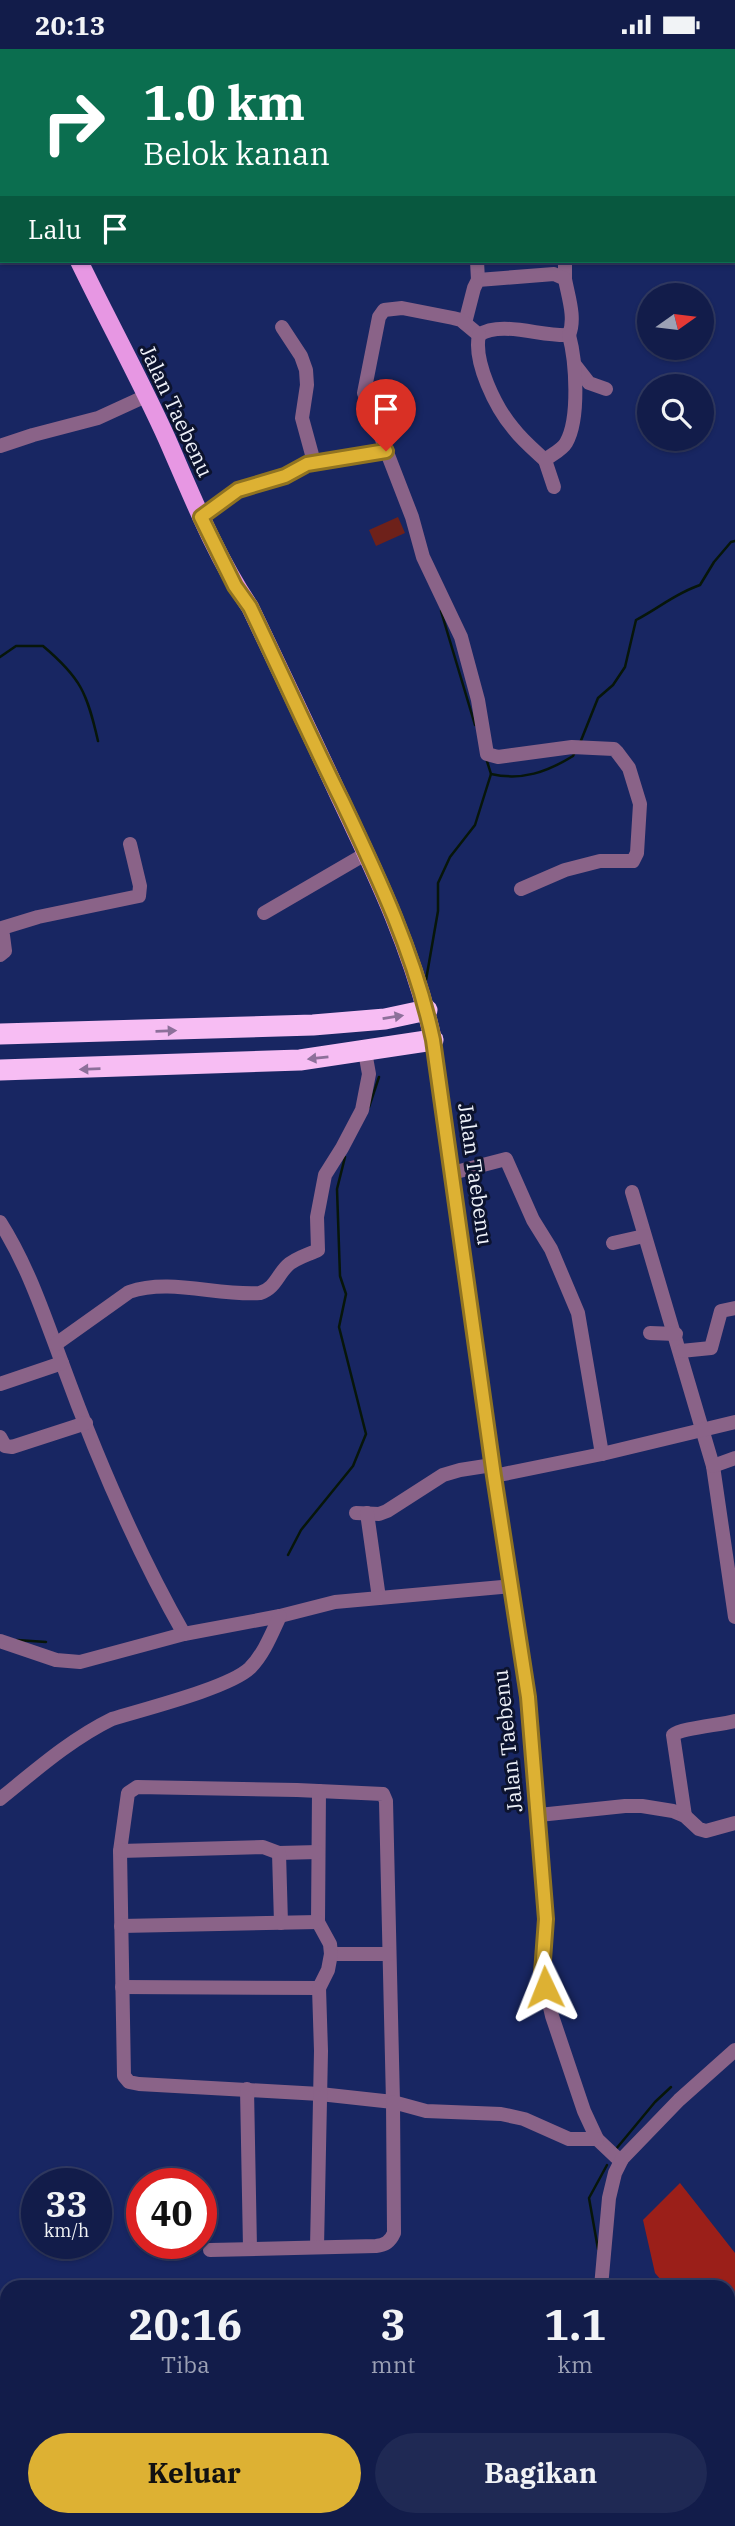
<!DOCTYPE html>
<html lang="id">
<head>
<meta charset="utf-8">
<style>
  body { margin:0; font-family:"IBM Plex Serif",serif; background:#1f2954; color:#f1f3f6; height:100vh; display:flex; flex-direction:column; font-size:26px; white-space:nowrap }
  * { box-sizing:border-box; margin:0 }
  p { font-size:23px; color:#9ca1b5 }
  .icon { flex:none; width:38px; height:38px; fill:none; stroke:currentColor; stroke-width:2; stroke-linecap:round; stroke-linejoin:round }
  .map { position:relative; flex:1; overflow:hidden }
  .details { position:absolute; left:0px; top:2231px; width:735px; height:247px; display:flex; flex-direction:column; background:#121c4a; border-radius:21px 21px 0 0; box-shadow:0 2px 5px #0004,0 0 0 2px #313a62 }
  .details>* { flex:none }
  .banner { position:absolute; left:0px; top:0px; width:735px; height:214px; box-shadow:0 2px 5px #0004,0 0 0 2px #313a62; background:#0b6e4f; color:#fff; overflow:hidden }
  .needle { width:46px; rotate:76deg }
  .controls { position:absolute; left:637px; top:234px; display:grid; gap:14px }
  .controls a { display:grid; place-items:center; width:77px; height:77px; border-radius:50%; background:#121c4a; box-shadow:0 2px 5px #0004,0 0 0 2px #313a62; font-size:35px }
  .speed { position:absolute; left:21px; top:2119px; display:flex; gap:14px; font-size:35px; font-weight:700; text-align:center }
  .speed>* { display:grid; place-content:center; width:91px; height:91px; border-radius:50%; background:#121c4a; box-shadow:0 2px 5px #0004,0 0 0 2px #313a62; line-height:1 }
  .speed small { font-size:18px; font-weight:400 }
  .speed .limit { border:10px solid #d22; background:#fff; color:#111 }
  .pin { position:absolute; display:grid; place-items:center; width:60px; height:60px; color:#fff; margin:-72px -30px; border-radius:50% 50% 50% 0; rotate:-45deg; box-shadow:0 0 7px #0007 }
  .pin .icon { rotate:45deg }
  .me { position:absolute; width:77px; margin:-38px; rotate:358deg; stroke-linejoin:round; filter:drop-shadow(0 0 5px #0008) }
  .turn { display:flex; align-items:center; gap:24px; height:147px; padding:0 28px; font-size:32px }
  .turn .icon { width:91px; height:91px; stroke-width:2.5 }
  .turn b { display:block; font-size:49px; line-height:60px }
  .then { display:flex; align-items:center; height:66px; padding:0 28px; background:#0003; gap:14px; font-size:26px }
  .eta { display:flex; justify-content:space-evenly; align-items:center; height:119px; text-align:center }
  .eta b { font-size:42px; font-weight:800; line-height:49px }
  .button { display:flex; gap:14px; margin-top:auto; padding:14px 28px }
  .button a { flex:1; height:80px; border-radius:42px; background:#ddb133; color:#111; font-size:28px; font-weight:800; line-height:80px; text-align:center }
  .button a+a { background:#1f2954; color:#f1f3f6 }
  .status { display:flex; justify-content:space-between; align-items:center; height:49px; padding:0 35px; background:#121c4a; direction:ltr }
  .status svg { height:19px; fill:currentColor }
  .map>svg:first-child { display:block }
  .green { fill:#6e211a }
  .forest { fill:#9b1f19 }
  .lines { fill:none; stroke-linecap:round; stroke-linejoin:round }
  .stream { stroke:#07160a; stroke-width:2.5 }
  .minor { stroke:#8a6388; stroke-width:14 }
  .major { stroke:#e797e3; stroke-width:18 }
  .highway { stroke:#f7bdf3; stroke-width:21 }
  .oneway { fill:#8d709a }
  .route-casing { stroke:#907321; stroke-width:18 }
  .route { stroke:#ddb133; stroke-width:12 }
  .labels { text-anchor:middle; stroke-width:6; stroke-linejoin:round; paint-order:stroke }
  .street-label { font-size:21px; fill:#eef1f9; stroke:#0c132e }
</style>
</head>
<body>
<div class="status"><b>20:13</b><svg viewBox="0 0 49 12"><path d="M0 12V9h3v3zM5 12V6h3v6zM10 12V3h3v9zM15 12V0h3v12zM26 1h20v11H26zM47 4h2v5h-2z"/></svg></div>
<div class="map">
<svg width="735" height="2477" viewBox="0 0 735 2477">
  <rect width="100%" height="100%" fill="#182662"/>
  <path class="green" d="M398,468L405,484L376,497L369,481Z"/>
  <path class="forest" d="M680,2134L735,2204V2324L728,2315V2238H667L655,2224L643,2171Z"/>
  <g class="lines">
    <g class="stream">
      <path d="M441,562L475,676"/>
      <path d="M0,608L16,597H43C81,629 87,644 98,692"/>
      <path d="M580,694L598,649L613,636L625,618L636,571C659,559 676,544 700,536L714,513L731,493L735,492"/>
      <path d="M486,709L491,725C522,732 547,723 573,707L575,703"/>
      <path d="M426,931L438,862V834L450,808L475,776L491,725"/>
      <path d="M369,1058L379,1028"/>
      <path d="M288,1506L301,1481L353,1417L366,1385L339,1278L346,1245L340,1227L337,1140L345,1108"/>
      <path d="M17,1591L46,1593"/>
      <path d="M616,2100L655,2053L671,2038"/>
      <path d="M598,2200L589,2149L607,2116"/>
    </g>
    <g class="minor">
      <path d="M477,212L478,231"/>
      <path d="M565,230V212"/>
      <path d="M465,274L474,239L478,231L554,225L565,230C568,247 576,269 569,286C542,288 501,271 479,286"/>
      <path d="M282,278L301,307L306,321L307,336L302,369L314,413"/>
      <path d="M479,286L461,271L453,269L402,259L384,261L379,268L364,344L412,468L423,508L461,588L478,651L487,705L498,708L572,698L614,700L617,703L629,719L640,755L637,804L633,812H600L565,821L521,840"/>
      <path d="M479,286C473,313 496,359 513,379C522,391 534,401 545,411"/>
      <path d="M575,316L589,334L606,340"/>
      <path d="M0,397L33,386L98,369L146,347"/>
      <path d="M554,438L545,411C551,406 562,401 566,394C580,370 576,312 569,286"/>
      <path d="M201,468L238,441L285,427L307,415L386,402"/>
      <path d="M264,864L367,804"/>
      <path d="M0,906L5,902L2,879L38,868L139,847L140,837L130,795"/>
      <path d="M433,991L494,1427L528,1648L546,1870L542,1924L552,1967L584,2062L597,2090L616,2108L622,2110"/>
      <path d="M452,1124L506,1110L533,1171L551,1200L578,1264L602,1405"/>
      <path d="M632,1143L713,1417L735,1568"/>
      <path d="M0,1173C28,1217 44,1266 62,1314C96,1407 135,1499 184,1585"/>
      <path d="M613,1194L644,1187"/>
      <path d="M650,1284L676,1285"/>
      <path d="M56,1295L129,1243C170,1229 217,1247 260,1244C275,1239 277,1227 287,1217C295,1209 308,1206 318,1201L317,1168L325,1126L342,1099L362,1061L369,1025L365,1003"/>
      <path d="M681,1302L711,1299L721,1262L735,1259"/>
      <path d="M0,1335L62,1314"/>
      <path d="M0,1388L5,1397L12,1398L86,1374"/>
      <path d="M713,1417L735,1409"/>
      <path d="M494,1427L602,1405L735,1373"/>
      <path d="M356,1464L379,1465L387,1462L443,1426L460,1421L492,1416"/>
      <path d="M367,1464L379,1549"/>
      <path d="M0,1592L56,1611L80,1613L184,1585L280,1567L335,1553L512,1537"/>
      <path d="M137,1738L297,1741L383,1745L386,1752L393,2053L320,2045L139,2035L129,2033L124,2027L120,1802L128,1744Z"/>
      <path d="M319,1742L318,1873L330,1895L331,1905H389"/>
      <path d="M0,1750C36,1721 71,1690 112,1670C144,1660 229,1639 250,1619C264,1605 272,1584 280,1567"/>
      <path d="M539,1766L625,1757H642L673,1762L685,1767L699,1780L706,1782L735,1774"/>
      <path d="M685,1767L673,1686C681,1679 721,1676 735,1672"/>
      <path d="M120,1802L263,1798L279,1804L318,1803"/>
      <path d="M279,1804L281,1874"/>
      <path d="M121,1877L318,1873"/>
      <path d="M122,1938L319,1939L328,1921L331,1905"/>
      <path d="M247,2040L250,2199"/>
      <path d="M317,2198L321,2002L319,1939"/>
      <path d="M210,2201L376,2197C385,2196 390,2193 394,2184L393,2053L426,2062L501,2065L524,2070L569,2090H597"/>
      <path d="M601,2238L609,2149L615,2124L622,2110L679,2051L735,2001"/>
      <path d="M566,2477L567,2471"/>
    </g>
    <g class="major">
      <path d="M0,47L2,50"/>
      <path d="M79,212C108,272 140,330 167,390C192,447 215,506 250,558C280,621 310,684 339,747C377,827 414,904 433,991"/>
    </g>
    <g class="highway">
      <path d="M0,985L313,976L385,970L427,961"/>
      <path d="M0,1021L300,1011L433,991"/>
    </g>
  </g>
  <defs><path id="oneway-solid" d="M-6-.8H1V-3.2L6.5 0L1 3.2V.8H-6Z" transform="scale(1.75)"/></defs>
  <g class="oneway">
    <use href="#oneway-solid" transform="translate(393 968) rotate(-9)"/>
    <use href="#oneway-solid" transform="translate(166 982) rotate(-2)"/>
    <use href="#oneway-solid" transform="translate(318 1009) rotate(174)"/>
    <use href="#oneway-solid" transform="translate(90 1020) rotate(178)"/>
  </g>
  <g class="lines">
    <g class="route-casing">
      <path id="route" d="M386,402L307,415L285,427L238,441L201,468L235,537L250,558C281,623 310,688 342,752C379,830 415,906 433,991L494,1427L528,1648L546,1870L542,1924L545,1938"/>
    </g>
    <use href="#route" class="route"/>
  </g>
  <g class="labels">
    <g class="street-label">
      <text transform="translate(176 362) rotate(65)" y="7">Jalan Taebenu</text>
      <text transform="translate(475 1125) rotate(82)" y="7">Jalan Taebenu</text>
      <text transform="translate(508 1692) rotate(-96)" y="7">Jalan Taebenu</text>
    </g>
  </g>
</svg>
<div class="controls">
<a><svg class="needle" viewBox="-14 -14 28 28"><path d="M0-13l5 13h-10z" fill="#e53935"/><path d="M0 13l5-13h-10z" fill="#9ca1b5"/></svg></a>
<a><svg class="icon" aria-label="search" viewBox="0 0 24 24"><circle cx="10" cy="10" r="6"/><path d="M15 15l6 6"/></svg></a>
</div>
<div class="speed"><div>33<small>km/h</small></div><div class="limit">40</div></div>
<div class="pin" style="left:386px;top:402px;background:#d93025"><svg class="icon" aria-label="arrive" viewBox="0 0 24 24"><path d="M6 21V4h12l-3 4 3 4H6"/></svg></div>
<svg class="me" style="left:545px;top:1938px" viewBox="-20 -20 40 40"><path d="M0-17L14 15 0 8-14 15z" fill="#ddb133" stroke="#fff" stroke-width="4"/></svg>
<div class="banner">
<div class="turn"><svg class="icon" aria-label="right" viewBox="0 0 24 24"><path d="M7 20v-9h11M14 6l5 5-5 5"/></svg><div><b>1.0 km</b>Belok kanan</div></div>
<div class="then">Lalu<svg class="icon" aria-label="arrive" viewBox="0 0 24 24"><path d="M6 21V4h12l-3 4 3 4H6"/></svg></div>
</div>
<section class="details">
<div class="eta">
<div><b>20:16</b><p>Tiba</p></div>
<div><b>3</b><p>mnt</p></div>
<div><b>1.1</b><p>km</p></div>
</div>
<div class="button"><a>Keluar</a><a>Bagikan</a></div>
</section>
</div>
</body>
</html>
